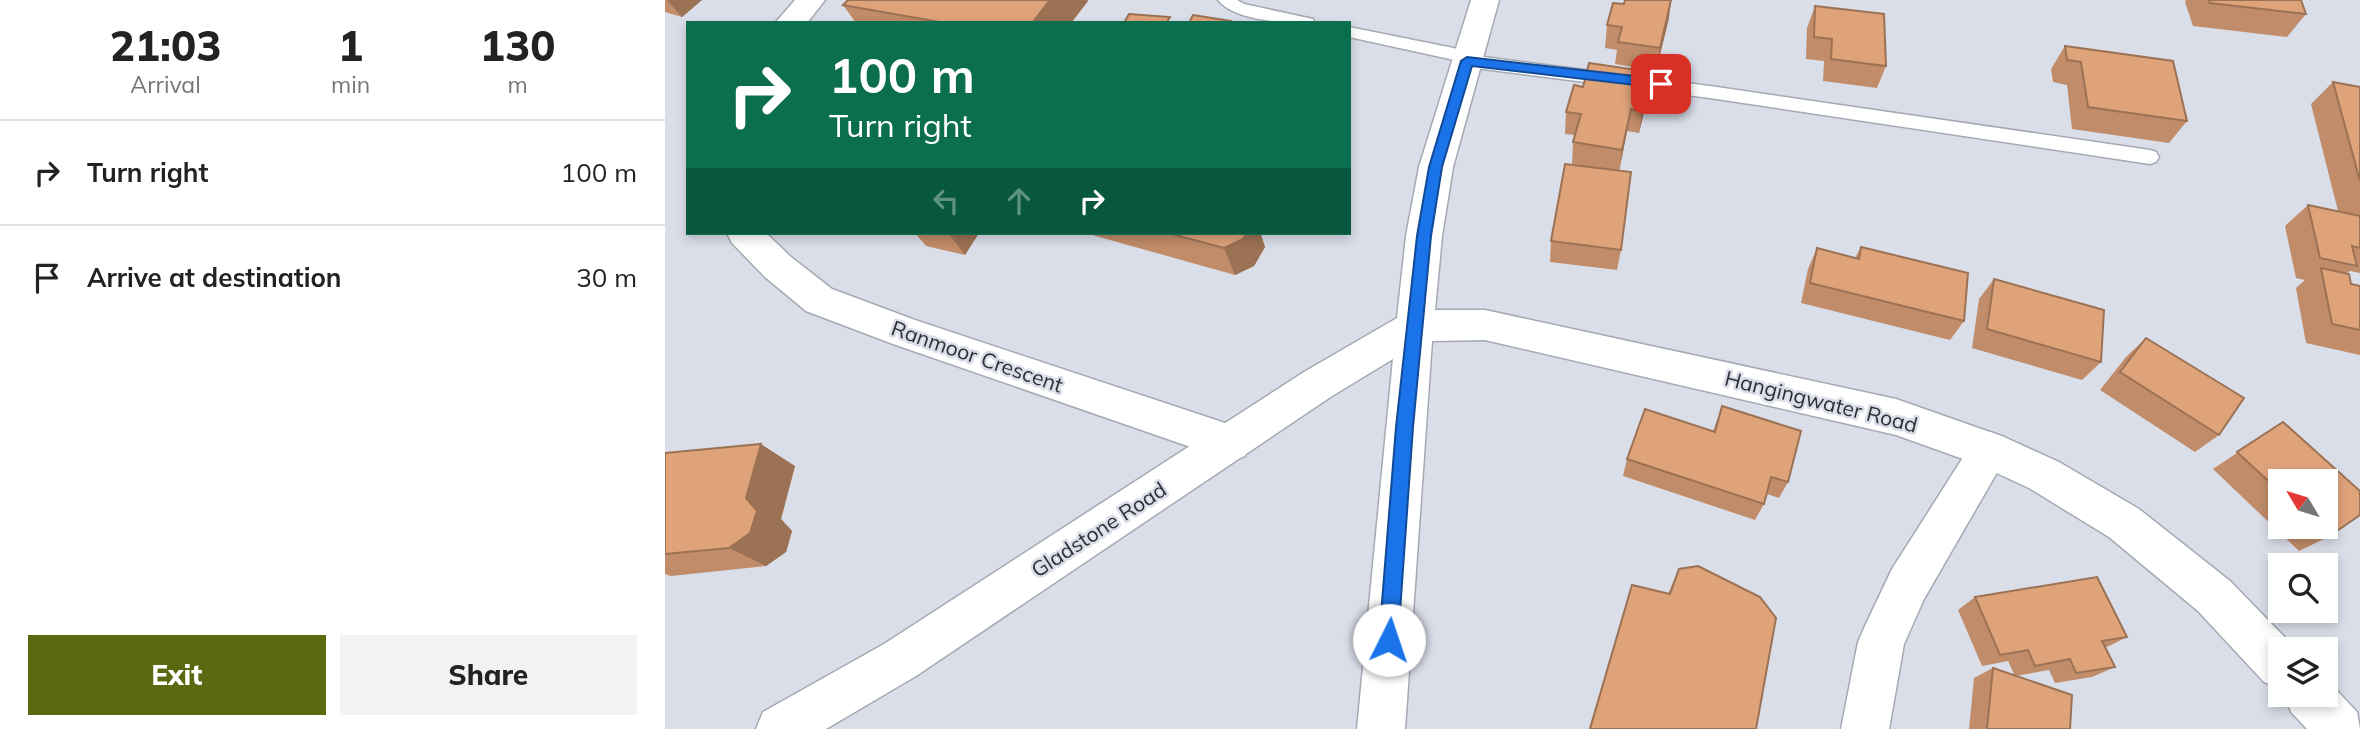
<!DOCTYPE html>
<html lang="en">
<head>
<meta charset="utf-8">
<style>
  body { margin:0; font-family:Mulish,sans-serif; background:#f2f2f2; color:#222; height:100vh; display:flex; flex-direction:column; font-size:26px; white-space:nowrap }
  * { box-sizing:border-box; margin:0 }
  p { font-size:23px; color:#767676 }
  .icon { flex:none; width:38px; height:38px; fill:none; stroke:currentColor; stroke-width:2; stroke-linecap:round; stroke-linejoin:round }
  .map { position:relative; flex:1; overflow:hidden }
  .details { display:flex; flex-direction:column; background:#fff; width:665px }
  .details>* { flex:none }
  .banner { position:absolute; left:21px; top:21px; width:665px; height:214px; border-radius:0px; box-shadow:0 4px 10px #0003; background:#0b6e4f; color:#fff; overflow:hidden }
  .needle { width:46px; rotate:308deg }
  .buttons { position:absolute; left:1603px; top:469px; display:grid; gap:14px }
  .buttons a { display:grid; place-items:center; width:70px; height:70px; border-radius:0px; background:#fff; box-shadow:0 4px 10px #0003; font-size:35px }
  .pin { position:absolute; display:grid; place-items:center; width:60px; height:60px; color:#fff; margin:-30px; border-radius:14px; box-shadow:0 4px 10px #0006 }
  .me { position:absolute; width:77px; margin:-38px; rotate:4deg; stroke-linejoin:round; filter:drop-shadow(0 0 5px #0008) }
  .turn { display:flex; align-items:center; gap:24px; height:147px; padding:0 28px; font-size:32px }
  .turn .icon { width:91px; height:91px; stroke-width:2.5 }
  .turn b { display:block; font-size:49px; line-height:60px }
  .lanes { display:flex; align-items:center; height:66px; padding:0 28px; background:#0003; justify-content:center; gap:35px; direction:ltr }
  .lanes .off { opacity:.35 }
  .eta { display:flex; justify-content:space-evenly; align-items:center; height:119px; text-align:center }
  .eta b { font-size:42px; font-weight:800; line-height:49px }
  .action { display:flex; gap:14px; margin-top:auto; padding:14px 28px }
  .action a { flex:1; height:80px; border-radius:0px; background:#5d6911; color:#fff; font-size:28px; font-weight:800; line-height:80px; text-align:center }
  .action a+a { background:#f2f2f2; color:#222 }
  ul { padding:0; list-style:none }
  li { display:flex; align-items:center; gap:21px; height:105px; padding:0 28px; border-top:2px solid #e0e0e0 }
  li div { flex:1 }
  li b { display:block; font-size:26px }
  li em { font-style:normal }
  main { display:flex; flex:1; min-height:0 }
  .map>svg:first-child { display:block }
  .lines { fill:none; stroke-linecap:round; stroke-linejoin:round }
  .lane-casing { stroke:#a5a9b3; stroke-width:3 }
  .street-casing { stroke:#a5a9b3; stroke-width:3 }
  .secondary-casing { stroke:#a5a9b3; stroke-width:3 }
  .lane { fill:#fff; fill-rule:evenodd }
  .street { fill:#fff; fill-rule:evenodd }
  .secondary { fill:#fff; fill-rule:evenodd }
  .wall { fill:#c08c69; fill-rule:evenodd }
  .shaded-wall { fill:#9c7255 }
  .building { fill:#dfa37a; stroke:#9c7255; stroke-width:2 }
  .route { fill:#1a73e8; stroke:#114b97; stroke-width:2 }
  .labels { text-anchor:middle; stroke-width:5; stroke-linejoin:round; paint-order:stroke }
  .street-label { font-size:21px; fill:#2f3034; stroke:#dadee9 }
</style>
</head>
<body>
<main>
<section class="details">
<div class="eta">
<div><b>21:03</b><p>Arrival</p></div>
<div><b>1</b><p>min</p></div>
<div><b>130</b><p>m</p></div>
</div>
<ul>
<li><svg class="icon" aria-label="right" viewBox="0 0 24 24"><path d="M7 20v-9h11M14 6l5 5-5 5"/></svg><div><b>Turn right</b></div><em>100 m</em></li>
<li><svg class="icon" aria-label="arrive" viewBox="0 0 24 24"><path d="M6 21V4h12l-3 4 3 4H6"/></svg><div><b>Arrive at destination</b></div><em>30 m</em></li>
</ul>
<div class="action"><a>Exit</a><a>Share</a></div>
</section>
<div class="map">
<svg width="1695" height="729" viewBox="0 0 1695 729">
  <rect width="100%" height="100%" fill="#dadee9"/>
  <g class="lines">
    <g class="lane-casing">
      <g id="lane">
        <path d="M553,0H572L579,4L648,19L650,23C623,23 571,22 553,0Z"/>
        <path d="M684,27L803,51L811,56L1045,86L1485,150L1491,152L1494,157L1491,162L1485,164L1045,98L802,67L796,65L794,61L684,37Z"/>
      </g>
    </g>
    <g class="street-casing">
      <g id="street">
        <path d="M130,0H160L142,23H110Z"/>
        <path d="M62,233H101L126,257L167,289L250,320L566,425L580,430L586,443L580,456L566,461L228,344L141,311L100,277L67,243Z"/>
        <path d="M1325,432L1339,437L1345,450L1259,599L1239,644L1224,729H1176L1193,642L1200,626L1227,569L1311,437Z"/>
      </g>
    </g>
    <g class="secondary-casing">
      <g id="secondary">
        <path d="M806,0H834L788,167L777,236L770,310H820L1231,399L1339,437L1394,462L1474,509L1565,581L1631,649H1615V689L1599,682L1533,611L1444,537L1364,488L1312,464L1231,435L820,340L767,341L740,729H692L728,359L667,396L251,676L161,729H91L98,712L219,644L639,372L732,318L741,236L754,167Z"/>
        <path d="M1661,679L1692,712L1695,729H1642L1626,712L1620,695H1661Z"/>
      </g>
    </g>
    <use href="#lane" class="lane"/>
    <use href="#street" class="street"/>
    <use href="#secondary" class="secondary"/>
  </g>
  <g class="wall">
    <path d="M0,0H37L17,17L0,12Z"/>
    <path d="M183,0H422L423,1L406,23H191L178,5Z"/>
    <path d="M1521,0H1636L1641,14L1622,37L1528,26L1520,2Z"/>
    <path d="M1150,6L1221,66L1212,88L1158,81L1159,61L1141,59L1142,28Z"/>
    <path d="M1004,18L991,71L950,64L952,50L940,48L942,25Z"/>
    <path d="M1400,46L1522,121L1504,143L1407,129L1402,85L1388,82L1386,69Z"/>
    <path d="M1668,82L1695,87V273L1685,271L1682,273L1686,284L1695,286V355L1641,343L1631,288L1640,280L1631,278L1620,226L1643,205L1673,211L1646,104Z"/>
    <path d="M983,95L974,133L962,131L954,171L956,250L952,270L885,262L886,241L933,168L907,164L908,142L910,135L900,134L901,112Z"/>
    <path d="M250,233H314L300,255L261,246Z"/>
    <path d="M420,233H597L596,235L600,247L589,266L570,275Z"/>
    <path d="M1196,247L1299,321L1285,340L1136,303L1143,269L1152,248L1190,258Z"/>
    <path d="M1329,279L1436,362L1417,380L1307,348L1314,299Z"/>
    <path d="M1481,338L1554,435L1530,452L1435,390L1461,357Z"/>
    <path d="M1057,406L1123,482L1114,498L1102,494L1099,504L1090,520L958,476L962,459L1048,431Z"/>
    <path d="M1618,422L1695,491V515L1663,537L1634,551L1548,469ZM1615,481H1661V527H1615Z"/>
    <path d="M0,453L130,466L116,519L127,531L121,552L101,566L6,576L0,574Z"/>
    <path d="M1014,569L1091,729H924L967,585L1003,594Z"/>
    <path d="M1310,597L1462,637L1440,648L1450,667L1427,677L1390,683L1384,670L1351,676L1405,729H1304L1309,678L1328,668L1350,676L1343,661L1317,666L1293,610Z"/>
  </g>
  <g class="shaded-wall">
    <path d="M2,0H37L17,17Z"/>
    <path d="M385,0H422L423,1L406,23H367Z"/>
    <path d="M1006,0L1004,18L991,71L995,48Z"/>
    <path d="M986,72L983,95L974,133L977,111Z"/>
    <path d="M966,109L962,131L954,172L957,150Z"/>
    <path d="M285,233H314L300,255L284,234Z"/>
    <path d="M582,233H597L596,235L600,247L589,266L570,275L559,248Z"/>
    <path d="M96,444L130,466L116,519L127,531L121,552L101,566L64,548L81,498Z"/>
  </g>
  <g class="building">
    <path d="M183,0H385L367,23H280L178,5Z"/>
    <path d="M960,0H1006L995,48L953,42L957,27L942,25L948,3L959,4Z"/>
    <path d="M1544,0H1636L1641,14L1545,3Z"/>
    <path d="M1150,6L1219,14L1221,66L1166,59L1167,39L1149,37Z"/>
    <path d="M464,14L505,17L501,23H459Z"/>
    <path d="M528,15L566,21L565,23H524Z"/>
    <path d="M1400,46L1508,61L1522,121L1423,107L1416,62L1402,60Z"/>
    <path d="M924,63L986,72L977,111L966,109L957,150L908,142L916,114L901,112L909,85L918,87Z"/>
    <path d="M1668,82L1695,87V181Z"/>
    <path d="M900,164L966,172L956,250L886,241Z"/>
    <path d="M1643,205L1695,216V248L1687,246L1692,266L1655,258Z"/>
    <path d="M503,233H582L578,239L559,248Z"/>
    <path d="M1196,247L1303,273L1299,321L1145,283L1152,248L1194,259Z"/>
    <path d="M1656,268L1684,274L1686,284L1695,286V330L1667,324Z"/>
    <path d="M1329,279L1439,310L1436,362L1322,329Z"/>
    <path d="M1481,338L1579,398L1554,435L1455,372Z"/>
    <path d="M1057,406L1136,431L1123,482L1106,477L1099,504L962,459L980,409L1050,432Z"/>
    <path d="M1618,422L1695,491V515L1663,537L1652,527H1661V481H1615V492L1572,452Z"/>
    <path d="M96,444L81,498L92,511L85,533L64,548L0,554V453Z"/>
    <path d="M1033,566L1095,597L1111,618L1091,729H925L967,585L1005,594L1014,569Z"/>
    <path d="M1432,577L1462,637L1437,641L1450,667L1411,673L1405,659L1370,666L1363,650L1335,655L1310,597Z"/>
    <path d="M1328,668L1407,695L1405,729H1322Z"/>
  </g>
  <path class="route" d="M802,57L996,79L1003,84L996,88L807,66L777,167L766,236L748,427L733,640L730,647L724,649L717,647L714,640L731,427L752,236L764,167L796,61Z"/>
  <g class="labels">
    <g class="street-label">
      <text transform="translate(312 357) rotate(19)" y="7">Ranmoor Crescent</text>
      <text transform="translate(1156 402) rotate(14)" y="7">Hangingwater Road</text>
      <text transform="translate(434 530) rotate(-33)" y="7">Gladstone Road</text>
    </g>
  </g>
</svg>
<div class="buttons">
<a><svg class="needle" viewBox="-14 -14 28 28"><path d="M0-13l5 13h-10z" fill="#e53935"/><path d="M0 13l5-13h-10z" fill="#767676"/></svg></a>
<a><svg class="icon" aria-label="search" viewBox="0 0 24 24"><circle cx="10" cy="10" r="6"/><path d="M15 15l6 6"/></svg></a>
<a><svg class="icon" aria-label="layers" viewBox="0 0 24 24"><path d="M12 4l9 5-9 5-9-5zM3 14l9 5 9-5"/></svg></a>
</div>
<div class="pin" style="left:996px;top:84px;background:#d93025"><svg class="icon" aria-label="arrive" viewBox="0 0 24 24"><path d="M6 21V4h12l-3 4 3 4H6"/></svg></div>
<svg class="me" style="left:724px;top:640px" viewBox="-20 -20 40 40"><circle r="19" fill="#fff"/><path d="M0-13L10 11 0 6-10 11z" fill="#1a73e8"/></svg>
<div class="banner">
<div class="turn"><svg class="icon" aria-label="right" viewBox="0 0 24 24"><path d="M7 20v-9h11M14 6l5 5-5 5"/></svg><div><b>100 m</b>Turn right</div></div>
<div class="lanes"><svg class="icon off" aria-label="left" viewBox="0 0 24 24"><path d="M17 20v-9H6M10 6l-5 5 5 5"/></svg><svg class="icon off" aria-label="ahead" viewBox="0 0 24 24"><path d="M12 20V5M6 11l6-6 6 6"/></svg><svg class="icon" aria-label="right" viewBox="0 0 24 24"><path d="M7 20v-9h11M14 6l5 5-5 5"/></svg></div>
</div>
</div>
</main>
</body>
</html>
